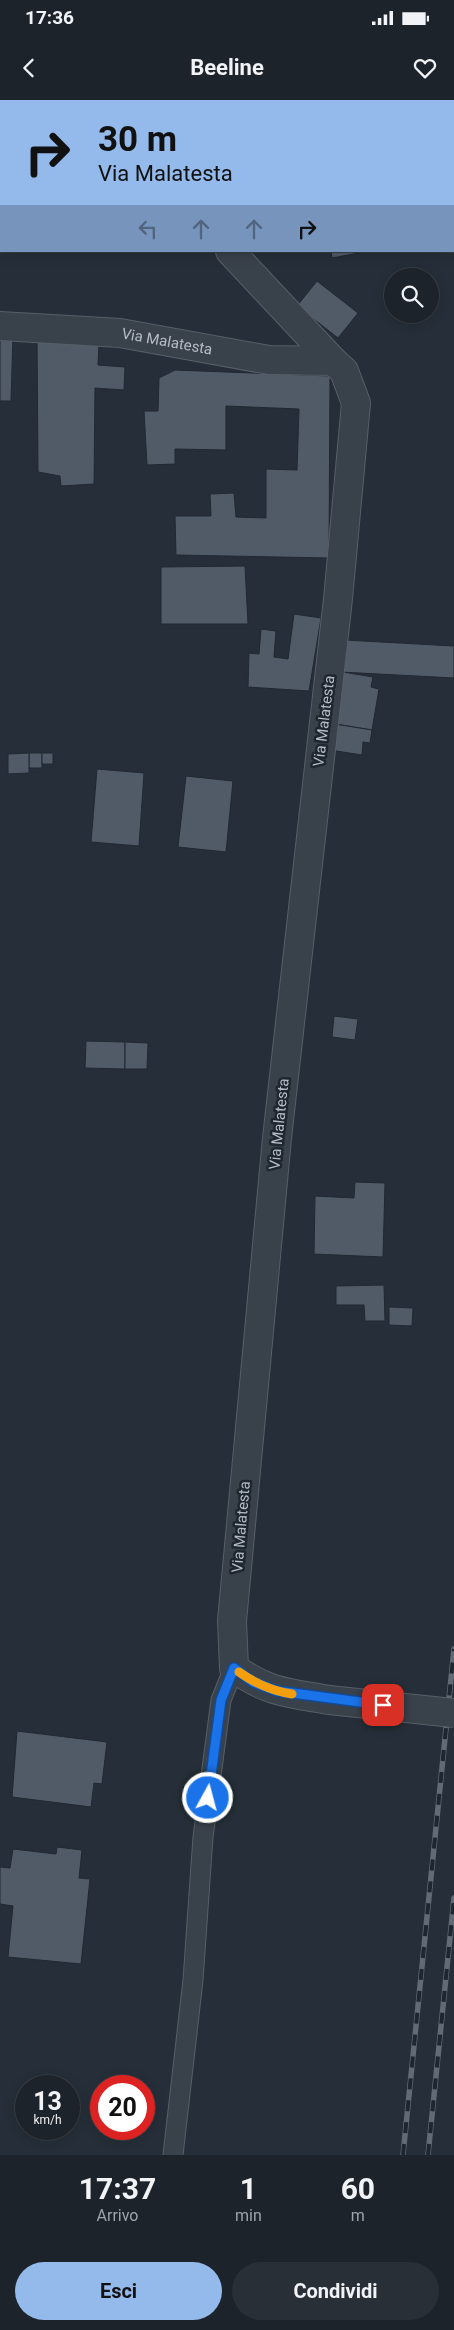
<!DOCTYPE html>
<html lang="it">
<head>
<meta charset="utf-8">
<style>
  body { margin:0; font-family:Roboto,sans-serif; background:#292f37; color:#f1f3f6; height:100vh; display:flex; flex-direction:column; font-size:19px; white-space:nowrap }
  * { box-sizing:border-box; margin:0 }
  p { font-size:16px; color:#a0a4a9 }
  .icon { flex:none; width:28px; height:28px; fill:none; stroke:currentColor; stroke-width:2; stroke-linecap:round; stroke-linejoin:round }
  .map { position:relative; height:2055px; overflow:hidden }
  .side { display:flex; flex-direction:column; background:#1c232b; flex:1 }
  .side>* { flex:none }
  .guide { position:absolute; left:0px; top:0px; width:455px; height:152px; box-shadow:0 2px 12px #0003,0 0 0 1px #3a4047; background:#94b9eb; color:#111; overflow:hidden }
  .controls { position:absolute; left:384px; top:168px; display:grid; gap:10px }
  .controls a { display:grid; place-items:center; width:55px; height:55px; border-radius:50%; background:#1c232b; box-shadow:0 2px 12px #0003,0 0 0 1px #3a4047; font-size:25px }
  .speed { position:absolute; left:15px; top:1975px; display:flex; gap:10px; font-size:25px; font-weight:700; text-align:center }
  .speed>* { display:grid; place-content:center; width:65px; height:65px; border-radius:50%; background:#1c232b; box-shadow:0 2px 12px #0003,0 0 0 1px #3a4047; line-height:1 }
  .speed small { font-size:12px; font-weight:400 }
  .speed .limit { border:8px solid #d22; background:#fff; color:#111 }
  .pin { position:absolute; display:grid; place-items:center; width:42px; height:42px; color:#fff; margin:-21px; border-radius:10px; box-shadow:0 2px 8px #0006 }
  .me { position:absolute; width:55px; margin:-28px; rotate:7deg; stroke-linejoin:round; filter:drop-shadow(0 0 4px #0008) }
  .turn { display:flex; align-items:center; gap:18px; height:105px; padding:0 15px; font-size:22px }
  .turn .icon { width:65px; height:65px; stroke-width:2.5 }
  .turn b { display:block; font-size:35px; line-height:42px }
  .lanes { display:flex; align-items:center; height:48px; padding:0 15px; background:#0003; justify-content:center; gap:25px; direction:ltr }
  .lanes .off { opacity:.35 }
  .eta { display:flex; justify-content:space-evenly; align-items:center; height:85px; text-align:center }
  .eta b { font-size:30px; font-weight:700; line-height:35px }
  .button { display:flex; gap:10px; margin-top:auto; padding:10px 15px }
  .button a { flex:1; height:58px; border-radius:30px; background:#94b9eb; color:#111; font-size:20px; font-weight:700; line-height:58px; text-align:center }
  .button a+a { background:#292f37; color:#f1f3f6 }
  .status { display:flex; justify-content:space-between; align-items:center; height:35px; padding:0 25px; background:#1c232b; direction:ltr }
  .status svg { height:14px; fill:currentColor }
  header { display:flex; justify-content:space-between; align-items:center; height:65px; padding:0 15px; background:#1c232b; font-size:22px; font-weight:700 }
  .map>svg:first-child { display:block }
  .building { fill:#515b67; stroke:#202831 }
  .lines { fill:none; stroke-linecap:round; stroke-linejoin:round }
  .service-casing { stroke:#575f68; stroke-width:21 }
  .minor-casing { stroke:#575f68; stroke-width:30 }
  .service { stroke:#39414a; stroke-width:19 }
  .minor { stroke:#39414a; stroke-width:28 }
  .rail-casing { stroke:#616a75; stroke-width:5.5 }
  .rail { stroke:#1e262f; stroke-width:4; stroke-dasharray:11; stroke-linecap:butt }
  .minor-bridge-casing { stroke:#575f68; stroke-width:30; stroke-linecap:butt }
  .minor-bridge { stroke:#39414a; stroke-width:28 }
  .route-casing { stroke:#114b97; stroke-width:12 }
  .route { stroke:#1a73e8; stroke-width:9 }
  .slow { stroke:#f59e0b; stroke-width:9 }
  .labels { text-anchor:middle; stroke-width:5; stroke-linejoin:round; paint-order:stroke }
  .street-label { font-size:15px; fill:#b5bcc5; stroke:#1e262f }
</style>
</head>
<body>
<div class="status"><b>17:36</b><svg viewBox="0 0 49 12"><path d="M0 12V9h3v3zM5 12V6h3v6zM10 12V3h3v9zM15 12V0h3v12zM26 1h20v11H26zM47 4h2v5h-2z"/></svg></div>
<header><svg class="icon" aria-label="back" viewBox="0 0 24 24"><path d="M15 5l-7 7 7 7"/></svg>Beeline<svg class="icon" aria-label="heart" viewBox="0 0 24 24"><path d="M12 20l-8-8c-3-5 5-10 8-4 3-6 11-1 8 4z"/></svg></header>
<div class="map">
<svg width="454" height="2055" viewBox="0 0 454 2055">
  <rect width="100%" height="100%" fill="#262f39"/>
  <g class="building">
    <path d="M0,0L15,1H1V102Z"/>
    <path d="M331,151H364V152L332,158Z"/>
    <path d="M317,181L358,213L338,238L297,206Z"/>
    <path d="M0,234L13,235L11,301H0Z"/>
    <path d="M37,237L99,244L98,265L125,267L124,290L95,288L94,384L61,386L60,376L38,372Z"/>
    <path d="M175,270L330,276L329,458L176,455L175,416H211L210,394L234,393L236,417L266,418V369L297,370L299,309L226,306V350L175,349V364L147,365L144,311H158L159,278Z"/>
    <path d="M245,466L248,524H161V467Z"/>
    <path d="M294,514L321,518L309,591L248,587L249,553L259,554L261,529L276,531L274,557L288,559Z"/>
    <path d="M345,540L454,546V578L340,572Z"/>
    <path d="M343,572L373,577L371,587L379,589L372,630L335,624Z"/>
    <path d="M335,624L372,630L370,643L363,642L362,655L330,650Z"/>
    <rect x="29" y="653" width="13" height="15"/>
    <path d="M29,653V673L8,674V654Z"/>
    <rect x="42" y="653" width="11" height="11"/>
    <path d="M97,669L144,673L139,746L91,742Z"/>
    <path d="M186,676L233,681L226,752L178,747Z"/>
    <path d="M334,916L358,919L355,940L332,937Z"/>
    <path d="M86,941L125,942V969L85,968Z"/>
    <path d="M125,942L148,943L147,969H125Z"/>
    <path d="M355,1082L385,1083L383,1157L314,1154L315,1096L354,1098Z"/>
    <path d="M384,1185L385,1221H365L364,1205H336V1186Z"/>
    <path d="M389,1207L413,1208L412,1226L389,1225Z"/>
    <path d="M17,1631L107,1642L102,1684L94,1683L91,1707L12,1697Z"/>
    <path d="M57,1747L82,1750L79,1778L90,1779L81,1864L8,1857L13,1806L0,1804V1767L10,1768L13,1749L56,1754Z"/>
  </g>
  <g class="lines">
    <g class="service-casing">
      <path id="service" d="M173,2055L193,1880L203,1737L221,1600L234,1568"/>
    </g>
    <g class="minor-casing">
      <g id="minor">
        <path d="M95,0L96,1"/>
        <path d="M230,151L333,261"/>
        <path id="s1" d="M0,226L120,233L269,260L333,261L344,271L356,303L338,499L277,1038L232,1521L234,1568C268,1593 290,1593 329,1600"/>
      </g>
    </g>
    <use href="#service" class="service"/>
    <use href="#minor" class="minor"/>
    <g class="rail-casing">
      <g id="rail">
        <path d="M403,2055L454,1549"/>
        <path d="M428,2055L454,1798"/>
      </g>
    </g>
    <use href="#rail" class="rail"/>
    <g class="minor-bridge-casing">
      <path id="minor-bridge" d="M329,1600L454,1613"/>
    </g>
    <use href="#minor-bridge" class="minor-bridge"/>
  </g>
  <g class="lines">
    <g class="route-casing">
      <path id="route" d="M208,1698L221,1600L234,1568L253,1582L277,1591L383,1605"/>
    </g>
    <use href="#route" class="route"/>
    <path class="slow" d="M239,1572C256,1584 272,1591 292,1594"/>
  </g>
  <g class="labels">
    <g class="street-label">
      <text dy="5" stroke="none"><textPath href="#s1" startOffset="168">Via Malatesta</textPath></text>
      <text transform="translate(324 621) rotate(-83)" y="5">Via Malatesta</text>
      <text transform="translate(279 1024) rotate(-84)" y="5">Via Malatesta</text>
      <text transform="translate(241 1427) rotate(-85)" y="5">Via Malatesta</text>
    </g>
  </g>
</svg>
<div class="controls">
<a><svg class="icon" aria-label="search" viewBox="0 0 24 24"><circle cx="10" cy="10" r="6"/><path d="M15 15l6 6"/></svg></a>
</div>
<div class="speed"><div>13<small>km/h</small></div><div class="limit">20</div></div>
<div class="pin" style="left:383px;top:1605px;background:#d93025"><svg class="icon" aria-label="arrive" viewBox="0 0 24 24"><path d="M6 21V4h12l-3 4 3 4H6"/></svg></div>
<svg class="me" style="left:208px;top:1698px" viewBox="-20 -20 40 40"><circle r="17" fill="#1a73e8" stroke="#fff" stroke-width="3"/><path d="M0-11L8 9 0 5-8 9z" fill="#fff"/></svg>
<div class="guide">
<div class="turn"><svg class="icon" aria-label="right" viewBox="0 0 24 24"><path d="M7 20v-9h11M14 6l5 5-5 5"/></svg><div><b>30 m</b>Via Malatesta</div></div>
<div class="lanes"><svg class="icon off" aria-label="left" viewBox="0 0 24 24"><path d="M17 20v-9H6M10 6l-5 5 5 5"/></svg><svg class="icon off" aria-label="ahead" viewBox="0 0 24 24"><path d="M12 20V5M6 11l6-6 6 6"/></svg><svg class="icon off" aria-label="ahead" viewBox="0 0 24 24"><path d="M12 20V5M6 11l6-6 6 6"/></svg><svg class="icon" aria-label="right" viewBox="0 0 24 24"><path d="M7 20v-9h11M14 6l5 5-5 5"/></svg></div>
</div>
</div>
<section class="side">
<div class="eta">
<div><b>17:37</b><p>Arrivo</p></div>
<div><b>1</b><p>min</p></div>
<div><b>60</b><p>m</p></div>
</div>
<div class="button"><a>Esci</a><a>Condividi</a></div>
</section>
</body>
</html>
